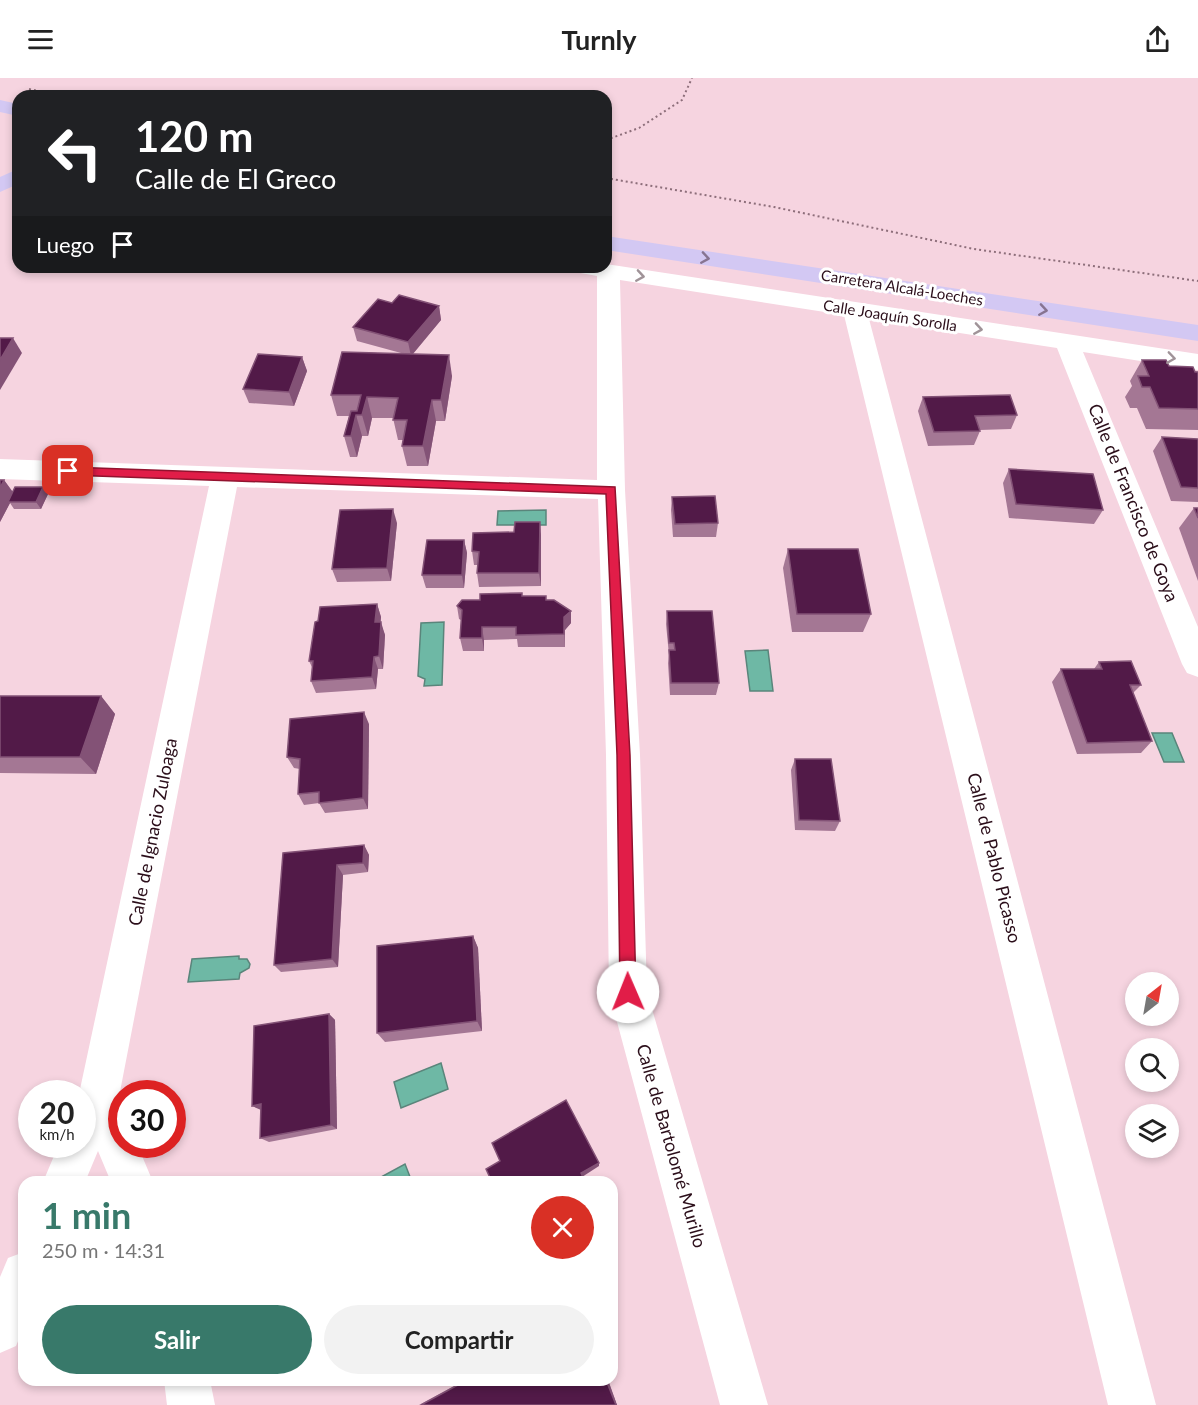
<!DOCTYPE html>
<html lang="es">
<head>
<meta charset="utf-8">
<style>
  body { margin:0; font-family:Lato,sans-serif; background:#f2f2f2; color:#222; height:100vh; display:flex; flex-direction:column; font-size:22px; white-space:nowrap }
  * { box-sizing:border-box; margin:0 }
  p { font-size:20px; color:#767676 }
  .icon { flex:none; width:33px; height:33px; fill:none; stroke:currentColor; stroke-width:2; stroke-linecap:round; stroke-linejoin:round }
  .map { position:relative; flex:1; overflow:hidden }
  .drawer { position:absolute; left:18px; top:1098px; width:600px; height:210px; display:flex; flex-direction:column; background:#fff; border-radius:18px; box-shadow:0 3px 9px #0003 }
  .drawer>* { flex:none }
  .guide { position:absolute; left:12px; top:12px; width:600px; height:183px; border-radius:18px; box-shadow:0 3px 9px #0003; background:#202124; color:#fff; overflow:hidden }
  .needle { width:39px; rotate:31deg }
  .buttons { position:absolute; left:1125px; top:894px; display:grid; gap:12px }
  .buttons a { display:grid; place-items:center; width:54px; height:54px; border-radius:50%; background:#fff; box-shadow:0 3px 9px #0003; font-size:30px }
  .speed { position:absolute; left:18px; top:1002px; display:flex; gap:12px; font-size:30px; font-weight:700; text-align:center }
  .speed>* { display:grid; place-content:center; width:78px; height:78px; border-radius:50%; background:#fff; box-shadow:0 3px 9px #0003; line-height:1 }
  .speed small { font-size:15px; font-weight:400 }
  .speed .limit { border:9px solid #d22; background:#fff; color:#111 }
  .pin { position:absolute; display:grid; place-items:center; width:51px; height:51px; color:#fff; margin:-26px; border-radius:12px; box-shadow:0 3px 9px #0006 }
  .me { position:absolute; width:66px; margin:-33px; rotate:359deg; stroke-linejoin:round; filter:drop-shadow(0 0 4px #0008) }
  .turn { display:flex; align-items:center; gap:21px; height:126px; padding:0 24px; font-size:27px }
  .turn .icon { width:78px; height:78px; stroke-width:2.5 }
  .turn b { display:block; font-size:42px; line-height:51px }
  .then { display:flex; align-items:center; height:57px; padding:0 24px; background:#0003; gap:12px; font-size:22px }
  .round { display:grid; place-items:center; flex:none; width:63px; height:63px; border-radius:32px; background:#f2f2f2 }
  .head { display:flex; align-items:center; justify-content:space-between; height:102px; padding:0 24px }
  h1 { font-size:36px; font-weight:700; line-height:45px; color:#38796a }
  .action { display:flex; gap:12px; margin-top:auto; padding:12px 24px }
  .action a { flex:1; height:69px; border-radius:36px; background:#38796a; color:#fff; font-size:24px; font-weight:700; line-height:69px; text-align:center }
  .action a+a { background:#f2f2f2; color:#222 }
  header { display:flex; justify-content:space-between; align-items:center; height:78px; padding:0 24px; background:#fff; font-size:27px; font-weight:700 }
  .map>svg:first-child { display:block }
  .water { fill:#6eb8a5; stroke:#5a857b; stroke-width:1.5 }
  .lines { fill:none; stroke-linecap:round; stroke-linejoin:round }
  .path { stroke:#8d6e7a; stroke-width:2; stroke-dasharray:2 3; stroke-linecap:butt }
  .minor { fill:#fff; fill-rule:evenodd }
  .major { fill:#d3c8f3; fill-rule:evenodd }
  .wall { fill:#a47794 }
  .shaded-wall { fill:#835276 }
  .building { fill:#521a48; stroke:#835276; stroke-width:1.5 }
  .oneway { stroke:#877491 }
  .oneway2 { stroke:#a09398 }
  .route { fill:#e11d48; stroke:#92132f; stroke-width:1.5 }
  .labels { text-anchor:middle; stroke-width:6; stroke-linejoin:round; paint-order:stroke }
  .far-street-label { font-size:15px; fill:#2b0e1a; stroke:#fff }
  .street-label { font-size:18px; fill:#2b0e1a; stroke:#fff }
</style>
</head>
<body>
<header><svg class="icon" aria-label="menu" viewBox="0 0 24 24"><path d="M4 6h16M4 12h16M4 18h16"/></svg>Turnly<svg class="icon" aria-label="share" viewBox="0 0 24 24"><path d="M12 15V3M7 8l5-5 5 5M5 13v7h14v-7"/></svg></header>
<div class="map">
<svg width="1198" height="1327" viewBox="0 0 1198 1327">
  <rect width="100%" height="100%" fill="#f6d4e0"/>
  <g class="water">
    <path d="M546,432V447H497L498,433Z"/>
    <path d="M444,544L442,607L424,608L425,601L418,598L421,545Z"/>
    <path d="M768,572L773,613H750L745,573Z"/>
    <path d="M1152,655H1172L1184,684H1164Z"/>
    <path d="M239,878V881H247L250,886L249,890L240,895L239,901L188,904L192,881Z"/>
    <path d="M441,985L448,1011L401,1030L394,1004Z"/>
    <path d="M405,1086L412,1104H372Z"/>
  </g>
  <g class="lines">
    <g class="path">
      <path d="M29,11L63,18"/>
      <path d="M606,62L639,50L682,22L692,0"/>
      <path d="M606,100L774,129L974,171L1198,203"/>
    </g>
    <g class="minor">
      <path d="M606,186L1198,276V292L1083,274L1198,549V599L1187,595L1182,586L1057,270L869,241L1156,1327H1108L844,237L620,202L625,412L640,677L647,914L768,1327H720L609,914L606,677L598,421L237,409L118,1024L122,1030V1066H137L153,1104H111L98,1073L85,1104H43L59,1066H82V1046L88,1048L82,1036V1016H79L209,408L0,401V381L597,402V198L575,194L572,189H606Z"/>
      <path d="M24,1174V1249L16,1268L0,1275V1199L8,1180Z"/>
      <path d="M164,1302H210L215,1327H167Z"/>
    </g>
    <g class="major">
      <path d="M0,22L18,26V38L0,34Z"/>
      <path d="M18,91V106L0,114V99Z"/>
      <path d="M606,158L1198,247V263L606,172Z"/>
    </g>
  </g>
  <g class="wall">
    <path d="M392,225L439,228L441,242L413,276L452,298L445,343H436L428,388H407L402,368L403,362H398L393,340H372L368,358H362L357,379H350L344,358L349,338H337L331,317L401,275L357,263L353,249Z"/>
    <path d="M302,279L307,293L294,328L249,325L243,311Z"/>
    <path d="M1142,282L1198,294V352L1146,351L1137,330H1130L1125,319L1132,308L1130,303Z"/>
    <path d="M923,319L1017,337L1011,351L980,352V353L974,367L928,368L918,333Z"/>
    <path d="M1162,359L1198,361V424L1171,423L1153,373Z"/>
    <path d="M1009,391L1103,432L1094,446L1009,440L1003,405Z"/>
    <path d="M4,402L13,414L48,416L41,431H14L10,425L0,444Z"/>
    <path d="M672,419L718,445L716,459H673L671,432Z"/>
    <path d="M1194,430H1198V503L1179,450Z"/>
    <path d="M397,445L391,503L337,504L332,491Z"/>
    <path d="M541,457V508L479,509L477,495L478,487H474L472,473Z"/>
    <path d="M464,462L467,475L464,510H426L422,497Z"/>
    <path d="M788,471L871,536L863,554H792L783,490Z"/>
    <path d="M523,518L546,522L571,545L565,552V569H518L517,561L484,562V573H463L460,560L461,542L459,541L457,528L480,522Z"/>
    <path d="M377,526L381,539L380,544L385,557L383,591H378L376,611L316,615L311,603L312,589L309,583L318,543Z"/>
    <path d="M667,533L719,605L716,617H670L668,585L669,577L666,546Z"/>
    <path d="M1099,584L1141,607L1133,615L1152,663L1141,675L1077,676L1052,604L1061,591H1094Z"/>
    <path d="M0,618H101L115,636L96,696L0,695Z"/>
    <path d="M369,646L368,731L325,735L319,725L304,727L298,716L300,691L294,690L287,679Z"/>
    <path d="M795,681L840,743L835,753L795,752L791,692Z"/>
    <path d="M364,767L369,777L368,794L343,797L338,889L281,894L274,887L283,775Z"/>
    <path d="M473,858L478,870L482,953L385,964L377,955Z"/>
    <path d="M329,936L335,942L337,1051L269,1064L260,1060Z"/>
    <path d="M465,1302H608L617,1327H419Z"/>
  </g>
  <g class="shaded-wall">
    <path d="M439,228L441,242L411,278L408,264Z"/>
    <path d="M13,260L22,275L0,312V282Z"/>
    <path d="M449,277L452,298L445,343L441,322Z"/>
    <path d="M302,279L307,293L294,328L289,314Z"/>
    <path d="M367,319L372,340L368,358L362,337Z"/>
    <path d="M432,322L436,343L428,388L423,368Z"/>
    <path d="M356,337L362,358L357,379L351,358Z"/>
    <path d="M4,402L14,416L8,424L10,425L0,444V410Z"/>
    <path d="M43,409L48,416L41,431L36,424Z"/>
    <path d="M393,431L397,445L391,503L387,490Z"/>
    <path d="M540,444L541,457V508L539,495Z"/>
    <path d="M464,462L467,475L464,510L462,497Z"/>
    <path d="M377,526L381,539L380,557L375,544Z"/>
    <path d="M571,533V545L565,552V569L564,539Z"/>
    <path d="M381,544L385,557L383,591L379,578Z"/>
    <path d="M482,549L484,562V573L482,560Z"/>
    <path d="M374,579L378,591L376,611L372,599Z"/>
    <path d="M101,618L115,636L96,696L80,679Z"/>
    <path d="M364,634L369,646L368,731L363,720Z"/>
    <path d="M364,767L369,777L368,794L363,785Z"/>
    <path d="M337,787L343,797L338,889L332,881Z"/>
    <path d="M473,858L478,870L482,953L477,943Z"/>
    <path d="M329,936L335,942L337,1051L331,1047Z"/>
    <path d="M261,1026V1032L252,1028Z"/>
    <path d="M599,1085V1088L582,1099L581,1095Z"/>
    <path d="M606,1302H608L617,1327H616Z"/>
  </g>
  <g class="building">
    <path d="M399,217L439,228L408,264L353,249L378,221L392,225Z"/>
    <path d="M0,260H13L0,282Z"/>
    <path d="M342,274L449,277L441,322H432L423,368H402L407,342H393L398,320L367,319L362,337H356L351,358H344L351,333H357L361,317H331Z"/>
    <path d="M258,276L302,279L289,314L243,311Z"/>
    <path d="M1142,282H1166L1169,288L1193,289L1195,294H1198V331L1159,330L1150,309H1142L1138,298H1149Z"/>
    <path d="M1010,317L1017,337L975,338L980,353L934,354L923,319Z"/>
    <path d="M1162,359L1198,361V410L1181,409Z"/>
    <path d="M1009,391L1093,396L1103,432L1016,426Z"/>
    <path d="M0,402H4L0,410Z"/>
    <path d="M15,409H43L36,424H8Z"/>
    <path d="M715,418L718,445L675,446L672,419Z"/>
    <path d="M1194,430H1198V440Z"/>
    <path d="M393,431L387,490L332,491L340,432Z"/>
    <path d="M515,444H540L539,495H477L479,474L472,473L473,455L514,454Z"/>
    <path d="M427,462H464L462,497H422Z"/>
    <path d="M788,471H858L871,536H797Z"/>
    <path d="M522,515V518H546V522H554L571,533L564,539V556L516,557V549H482V560H460L462,532L457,528L462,522H480V516Z"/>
    <path d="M377,526L375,544H381L379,578L374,579L372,599L311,603L313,583H309L315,544L318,543L320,529Z"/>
    <path d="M667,533H712L719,605H671L669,572H675L674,565H669Z"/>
    <path d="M1131,583L1141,607H1130L1152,663L1087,665L1061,591H1102L1099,584Z"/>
    <path d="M0,618H101L80,679H0Z"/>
    <path d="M364,634L363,720L319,725V714L298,716L300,681L287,679L290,641Z"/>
    <path d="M795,681H831L840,743L799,742Z"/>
    <path d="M364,767L363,785L337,787L332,881L274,887L283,775Z"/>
    <path d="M473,858L477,943L377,955V868Z"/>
    <path d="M329,936L331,1047L260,1060L261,1026L252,1028L254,948Z"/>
    <path d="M566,1022L599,1085L581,1095L585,1104H492L486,1091L500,1083L492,1065Z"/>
    <path d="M467,1302H606L616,1327H421Z"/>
  </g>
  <defs><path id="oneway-chevron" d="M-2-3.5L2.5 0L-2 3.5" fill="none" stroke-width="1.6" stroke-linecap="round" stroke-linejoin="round" transform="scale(1.5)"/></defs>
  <g class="oneway">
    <use href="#oneway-chevron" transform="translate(705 180) rotate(9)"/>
    <use href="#oneway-chevron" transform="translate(1043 232) rotate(9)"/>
  </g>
  <g class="oneway2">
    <use href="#oneway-chevron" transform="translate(640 198) rotate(9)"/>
    <use href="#oneway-chevron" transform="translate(978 251) rotate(9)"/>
    <use href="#oneway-chevron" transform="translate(1171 280) rotate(8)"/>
  </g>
  <path class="route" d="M68,389L615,409L630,677L636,914L634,920L628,922L623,920L620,914L617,677L606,416L68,397L62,393Z"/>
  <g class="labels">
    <g class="far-street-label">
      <text transform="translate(902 210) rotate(9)" y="5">Carretera Alcalá-Loeches</text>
      <text transform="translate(890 238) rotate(9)" y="5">Calle Joaquín Sorolla</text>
    </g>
    <g class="street-label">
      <text transform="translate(1133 425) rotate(68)" y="6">Calle de Francisco de Goya</text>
      <text transform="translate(153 754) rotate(-79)" y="6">Calle de Ignacio Zuloaga</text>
      <text transform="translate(994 780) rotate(76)" y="6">Calle de Pablo Picasso</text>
      <text transform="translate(671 1068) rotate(74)" y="6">Calle de Bartolomé Murillo</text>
    </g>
  </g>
</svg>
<div class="buttons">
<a><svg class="needle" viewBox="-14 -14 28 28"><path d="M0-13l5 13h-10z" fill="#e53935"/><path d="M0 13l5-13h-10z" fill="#767676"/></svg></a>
<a><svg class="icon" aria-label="search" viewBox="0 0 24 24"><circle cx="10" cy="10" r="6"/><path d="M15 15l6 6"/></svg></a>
<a><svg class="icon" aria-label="layers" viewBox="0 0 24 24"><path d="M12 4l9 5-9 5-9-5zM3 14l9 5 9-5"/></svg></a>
</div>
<div class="speed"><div>20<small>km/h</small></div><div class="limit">30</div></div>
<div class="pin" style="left:68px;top:393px;background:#d93025"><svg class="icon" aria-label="arrive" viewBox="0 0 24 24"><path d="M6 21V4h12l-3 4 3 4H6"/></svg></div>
<svg class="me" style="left:628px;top:914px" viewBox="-20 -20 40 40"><circle r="19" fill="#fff"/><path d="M0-13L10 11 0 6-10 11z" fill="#e11d48"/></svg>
<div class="guide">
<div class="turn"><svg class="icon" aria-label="left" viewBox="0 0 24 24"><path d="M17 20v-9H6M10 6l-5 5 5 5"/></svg><div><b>120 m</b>Calle de El Greco</div></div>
<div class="then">Luego<svg class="icon" aria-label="arrive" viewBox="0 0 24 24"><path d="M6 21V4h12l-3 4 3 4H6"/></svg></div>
</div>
<section class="drawer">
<div class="head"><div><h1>1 min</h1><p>250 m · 14:31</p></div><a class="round" style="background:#d93025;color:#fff"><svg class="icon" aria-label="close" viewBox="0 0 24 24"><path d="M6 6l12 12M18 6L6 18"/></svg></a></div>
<div class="action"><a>Salir</a><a>Compartir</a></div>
</section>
</div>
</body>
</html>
